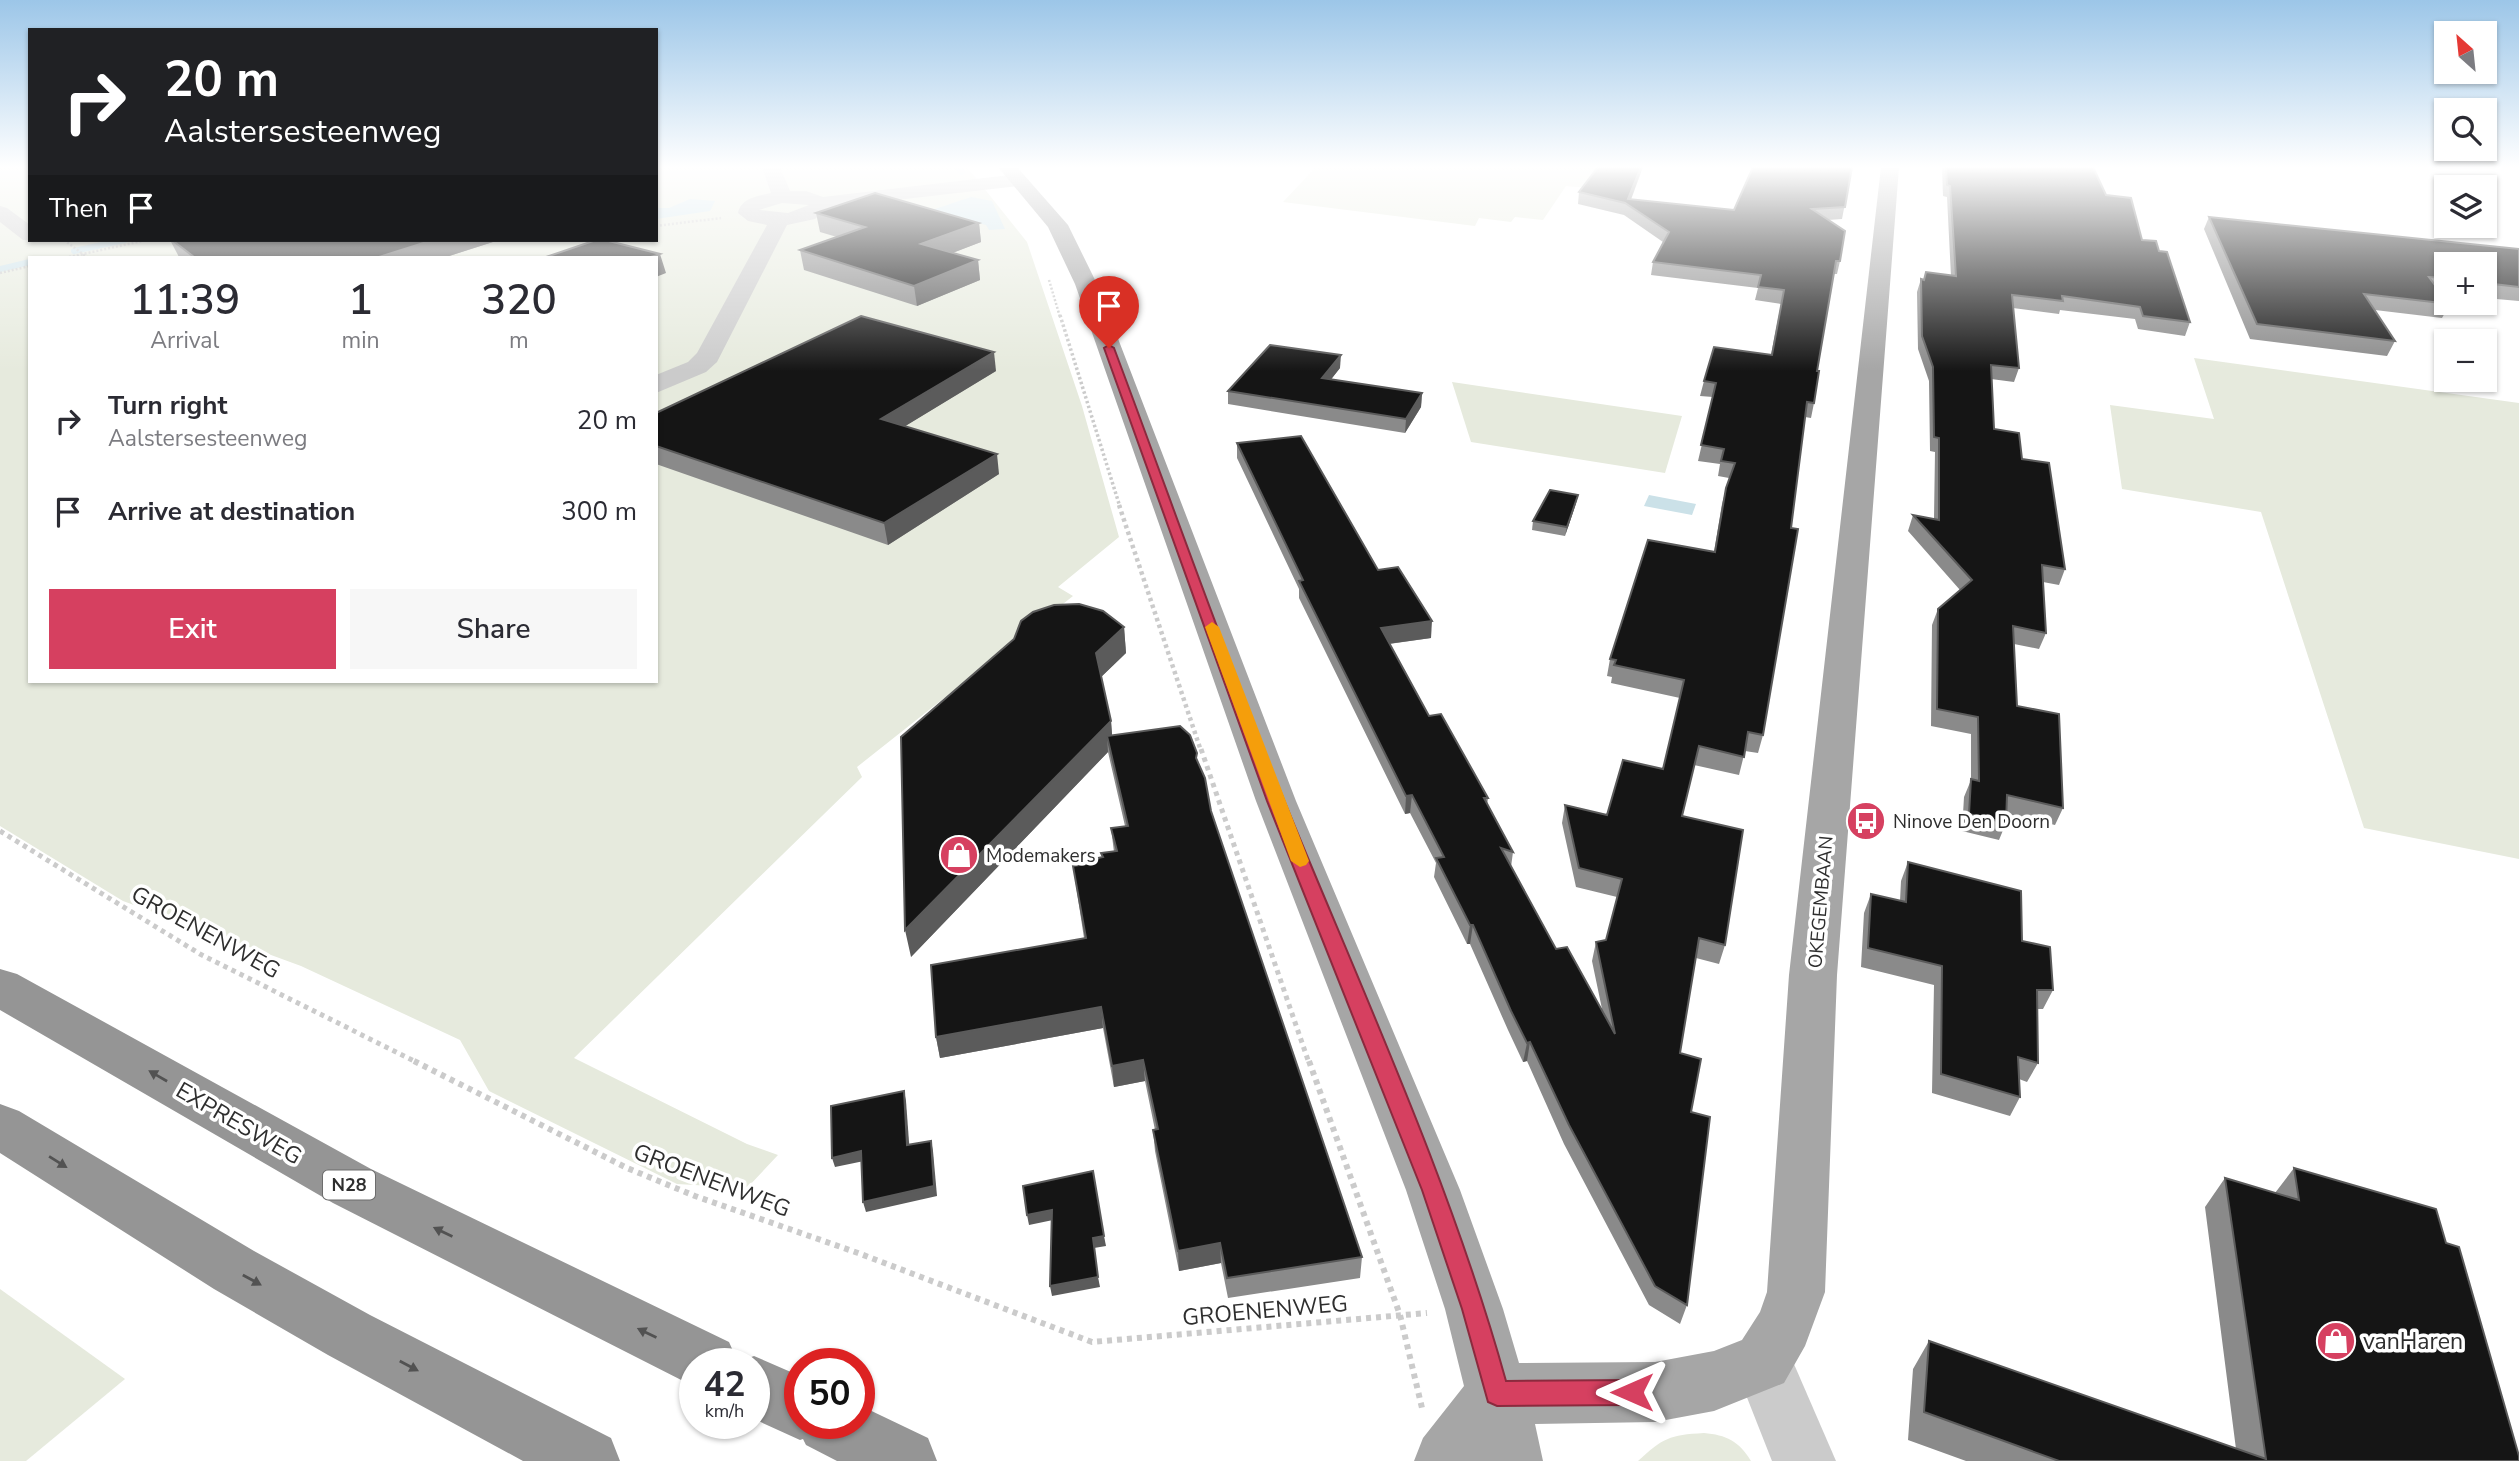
<!DOCTYPE html>
<html lang="en">
<head>
<meta charset="utf-8">
<style>
  body { margin:0; font-family:"Nunito Sans",sans-serif; background:#f7f7f7; color:#2b2b33; height:100vh; display:flex; flex-direction:column; font-size:26px; white-space:nowrap }
  * { box-sizing:border-box; margin:0 }
  p { font-size:23px; color:#7c7c81 }
  .icon { flex:none; width:38px; height:38px; fill:none; stroke:currentColor; stroke-width:2; stroke-linecap:round; stroke-linejoin:round }
  .map { position:relative; flex:1; overflow:hidden }
  .panel { position:absolute; left:28px; top:256px; width:630px; height:427px; display:flex; flex-direction:column; background:#fff; border-radius:0px; box-shadow:0 2px 5px #0004 }
  .panel>* { flex:none }
  .banner { position:absolute; left:28px; top:28px; width:630px; height:214px; border-radius:0px; box-shadow:0 2px 5px #0004; background:#202124; color:#fff; overflow:hidden }
  .needle { width:46px; rotate:333deg }
  .tools { position:absolute; left:2434px; top:21px; display:grid; gap:14px }
  .tools a { display:grid; place-items:center; width:63px; height:63px; border-radius:0px; background:#fff; box-shadow:0 2px 5px #0004; font-size:35px }
  .speed { position:absolute; left:679px; top:1348px; display:flex; gap:14px; font-size:35px; font-weight:700; text-align:center }
  .speed>* { display:grid; place-content:center; width:91px; height:91px; border-radius:50%; background:#fff; box-shadow:0 2px 5px #0004; line-height:1 }
  .speed small { font-size:18px; font-weight:400 }
  .speed .limit { border:10px solid #d22; background:#fff; color:#111 }
  .pin { position:absolute; display:grid; place-items:center; width:60px; height:60px; color:#fff; margin:-72px -30px; border-radius:50% 50% 50% 0; rotate:-45deg; box-shadow:0 0 7px #0007 }
  .pin .icon { rotate:45deg }
  .me { position:absolute; width:77px; margin:-38px; rotate:270deg; stroke-linejoin:round; filter:drop-shadow(0 0 5px #0008) }
  .turn { display:flex; align-items:center; gap:24px; height:147px; padding:0 21px; font-size:32px }
  .turn .icon { width:91px; height:91px; stroke-width:2.5 }
  .turn b { display:block; font-size:49px; line-height:60px }
  .then { display:flex; align-items:center; height:66px; padding:0 21px; background:#0003; gap:14px; font-size:26px }
  .eta { display:flex; justify-content:space-evenly; align-items:center; height:119px; text-align:center }
  .eta b { font-size:42px; font-weight:600; line-height:49px }
  .action { display:flex; gap:14px; margin-top:auto; padding:14px 21px }
  .action a { flex:1; height:80px; border-radius:0px; background:#d64060; color:#fff; font-size:28px; font-weight:600; line-height:80px; text-align:center }
  .action a+a { background:#f7f7f7; color:#2b2b33 }
  ul { padding:0; list-style:none }
  li { display:flex; align-items:center; gap:21px; height:91px; padding:0 21px }
  li div { flex:1 }
  li b { display:block; font-size:26px }
  li em { font-style:normal }
  .map>svg:first-child { display:block }
  .green { fill:#e6eadd; fill-rule:evenodd }
  .water { fill:#cbe1e8 }
  .lines { fill:none; stroke-linecap:round; stroke-linejoin:round }
  .stream { stroke:#cbe1e8; stroke-width:6 }
  .path-far4 { stroke:#cbcbcb; stroke-width:2.5; stroke-dasharray:2 2; stroke-linecap:butt }
  .path-far3 { stroke:#cbcbcb; stroke-width:3.5; stroke-dasharray:2.5 2.5; stroke-linecap:butt }
  .path-far2 { stroke:#cbcbcb; stroke-width:4.5; stroke-dasharray:3.5 3.5; stroke-linecap:butt }
  .path-far1 { stroke:#cbcbcb; stroke-width:5; stroke-dasharray:4.5 4.5; stroke-linecap:butt }
  .path { stroke:#cbcbcb; stroke-width:6; stroke-dasharray:5 5; stroke-linecap:butt }
  .minor { fill:#cbcbcb; fill-rule:evenodd }
  .major { fill:#a6a6a6; fill-rule:evenodd }
  .highway { fill:#959595; fill-rule:evenodd }
  .wall { fill:#8a8a8a }
  .shaded-wall { fill:#5b5b5b }
  .building { fill:#151515; stroke:#5b5b5b; stroke-width:2 }
  .oneway { fill:#525252 }
  .route { fill:#d64060; stroke:#8b2a3e; stroke-width:2 }
  .slow { fill:#f59e0b }
  .labels { text-anchor:middle; stroke-width:7; stroke-linejoin:round; paint-order:stroke }
  .shield { fill:#fff; stroke:#6d6d6d; stroke-width:2 }
  .shield-label { font-size:18px; font-weight:bold; fill:#2e2e2e }
  .poi-label { font-size:19px; fill:#2e2e2e; stroke:#fff; text-anchor:start }
  .street-label { font-size:19px; fill:#2e2e2e; stroke:#fff }
  .near-street-label { font-size:23px; fill:#2e2e2e; stroke:#fff }
  .near-poi-label { font-size:23px; fill:#2e2e2e; stroke:#fff; text-anchor:start }
</style>
</head>
<body>
<div class="map">
<svg width="2519" height="1461" viewBox="0 0 2519 1461">
  <rect width="100%" height="100%" fill="#fff"/>
  <g class="green">
    <path d="M0,167H30V240H656V167H967L1027,242L1082,406L1119,537L1058,587L1073,596L857,767L862,777L574,1058L747,1144L778,1155L747,1188L677,1184L489,1091L460,1040L301,966L123,901L0,826ZM30,257H656V681H30Z"/>
    <path d="M1316,167H1603L1589,188L1566,186L1543,220L1515,217L1511,222L1479,218L1475,226L1283,202Z"/>
    <path d="M2194,358L2519,403V859L2364,828L2261,512L2122,489L2110,405L2214,419Z"/>
    <path d="M1452,382L1682,416L1665,473L1471,442Z"/>
    <path d="M0,1289L125,1379L26,1461H0Z"/>
    <path d="M1704,1433C1726,1435 1739,1441 1751,1461H1638C1663,1438 1669,1435 1704,1433Z"/>
  </g>
  <g class="water">
    <path d="M971,197L992,201L1005,229L989,230L986,225L932,210Z"/>
    <path d="M690,199L715,201L710,211L656,219V208H669Z"/>
    <path d="M1649,495L1696,504L1692,515L1644,506Z"/>
  </g>
  <g class="lines">
    <g class="stream">
      <path d="M957,167L962,172"/>
      <path d="M74,251L125,240"/>
      <path d="M0,269L30,262"/>
    </g>
    <g class="path-far4">
      <path d="M656,226L721,218"/>
      <path d="M64,240L87,257"/>
      <path d="M69,257L147,240"/>
      <path d="M0,273L30,266"/>
      <path d="M1049,280L1060,317"/>
    </g>
    <path class="path-far3" d="M1060,315L1120,507"/>
    <path class="path-far2" d="M1119,505L1201,751"/>
    <g class="path-far1">
      <path d="M1201,749L1309,1063"/>
      <path d="M0,831L200,954L418,1063"/>
    </g>
    <g class="path">
      <path d="M414,1061L627,1168L695,1196L858,1253L1092,1342L1427,1313"/>
      <path d="M1309,1061L1400,1315L1422,1408"/>
    </g>
    <g class="minor">
      <path d="M762,167H780L790,191H806L823,197L1019,174L1029,180L1019,186L827,208L815,219L787,225L717,362L706,372L656,393V375L688,362L697,353L767,225L748,221L738,213C741,198 758,196 771,193ZM782,203L809,205L788,213L759,210Z"/>
      <path d="M0,206L7,208L30,225V240H37H23L0,222Z"/>
      <path d="M1763,1333L1784,1341L1836,1461H1772L1733,1362L1742,1341Z"/>
    </g>
    <path class="major" d="M998,167H1017L1068,225L1097,284L1296,801L1460,1190L1503,1309L1519,1363L1655,1362L1714,1351L1742,1340L1760,1312L1767,1292L1789,975L1881,167H1899L1837,975L1825,1292L1805,1346L1784,1383L1714,1411L1655,1422L1535,1424L1543,1461H1414L1423,1438L1464,1386L1445,1309L1406,1190L1256,801L1075,284L1048,227Z"/>
    <g class="highway">
      <path d="M0,969L17,974L371,1169L729,1342L738,1362L754,1356L800,1376V1423H859V1405L928,1438L937,1461H837L806,1445L803,1439L800,1440L754,1419V1363H695V1387L333,1203L0,1010Z"/>
      <path d="M0,1104L19,1111L254,1251L370,1315L611,1438L620,1461H523L328,1355L214,1289L0,1153Z"/>
    </g>
  </g>
  <g class="wall">
    <path d="M1751,167H1852L1842,219L1828,220L1840,261L1837,274H1834L1817,371L1814,403L1811,418L1805,417L1763,735L1758,753L1745,751L1739,775L1694,765L1682,816L1725,945L1719,964L1696,958L1680,1053L1691,1112L1687,1305L1680,1324L1649,1305L1564,1144L1527,1061L1523,1062L1508,1030L1470,944H1467L1434,877L1436,863L1410,813L1405,814L1299,598V589L1237,458V443L1378,570L1431,638L1389,644L1429,716L1488,798L1487,805L1513,852L1511,867L1556,949L1602,1009L1592,961L1596,942L1606,940L1617,897L1576,887L1562,823L1565,805L1607,815L1663,769L1680,698L1611,683L1612,677L1607,676L1610,659L1714,552L1722,504L1729,478L1718,476L1720,464L1698,461L1713,397L1700,396L1704,381L1771,355L1781,304L1755,300L1758,288L1651,275L1653,262L1663,242L1624,215L1578,204L1579,192L1631,200L1734,210L1752,168H1750Z"/>
    <path d="M1942,167H2093L2106,195L2142,240L2159,251L2190,322L2185,336L2138,329L2135,319L2060,310L2059,314L2013,308L2019,368L2014,382L1991,379L1994,429L2022,459L2065,569L2059,585L2043,582L2046,633L2039,649L2014,644L2017,706L2063,808L2055,825L2006,814V823L1999,840L1962,831L1964,797L1971,780V734L1931,726L1932,625L1938,609L1960,590L1908,531L1913,515L1934,519L1935,452L1930,451L1929,381L1918,349L1917,292L1921,279L1951,276L1947,197L1943,196Z"/>
    <path d="M816,213L979,223L981,242L952,253L978,260L980,280L917,306L804,270L800,250L837,237L820,232Z"/>
    <path d="M2209,217L2519,249V301L2485,298V264H2446V293L2441,292L2450,304L2442,318L2375,310L2395,341L2387,356L2250,339L2204,229Z"/>
    <path d="M170,240H496V241L446,257H179Z"/>
    <path d="M1340,368L1331,379L1422,393L1421,407L1405,433L1228,404V391Z"/>
    <path d="M996,371L905,426L999,474L888,545L656,464V413Z"/>
    <path d="M1578,495L1576,503L1565,536L1532,530L1533,521Z"/>
    <path d="M1124,627L1126,653L1101,677L1111,721L1112,735L1197,761L1211,811L1362,1257L1360,1278L1228,1298L1221,1263L1179,1271L1155,1151L1153,1130H1155L1145,1081L1114,1087L1103,1028L940,1058L936,1037L1084,938L1073,866L1093,863L1102,857L1101,853L1114,852L1111,828L1125,826L1108,752L911,957L1014,639Z"/>
    <path d="M1908,862L2022,941L2053,990L2043,1009H2037L2038,1063L2027,1082L2019,1079L2020,1097L2010,1116L1932,1093L1934,985L1861,967L1864,913L1871,894L1900,901L1901,881Z"/>
    <path d="M2294,1168L2446,1243L2519,1461H1966L1908,1440L1913,1369L1929,1341L2236,1449L2205,1207L2225,1178L2275,1193Z"/>
  </g>
  <g class="shaded-wall">
    <path d="M1641,167H1643L1629,205L1628,199Z"/>
    <path d="M979,223L981,242L924,264L921,244Z"/>
    <path d="M433,240H496V241L446,257H379Z"/>
    <path d="M660,254L666,273L656,277V257H651Z"/>
    <path d="M978,260L980,280L917,306L914,286Z"/>
    <path d="M994,352L996,371L884,439L881,419Z"/>
    <path d="M1341,355L1340,368L1322,391V378Z"/>
    <path d="M1422,393L1421,407L1405,433L1406,419Z"/>
    <path d="M997,454L999,474L888,545L884,523Z"/>
    <path d="M1578,495L1576,503L1565,536L1567,527Z"/>
    <path d="M1432,621L1431,638L1380,645L1381,628Z"/>
    <path d="M1124,627L1126,653L1099,679L1096,653Z"/>
    <path d="M1111,721L1113,747L1107,736L1108,752L911,957L905,930Z"/>
    <path d="M1412,795L1410,813L1405,814L1406,796Z"/>
    <path d="M1470,925H1473L1470,944H1467Z"/>
    <path d="M1101,1007L1103,1028L940,1058L936,1037Z"/>
    <path d="M1530,1042L1527,1061L1523,1062L1527,1043Z"/>
    <path d="M1143,1060L1145,1081L1114,1087L1112,1066Z"/>
    <path d="M904,1091L906,1101L910,1155L907,1145Z"/>
    <path d="M931,1141L933,1151L937,1196L866,1212L863,1202Z"/>
    <path d="M861,1151L864,1161L835,1167L832,1158Z"/>
    <path d="M1052,1210L1053,1220L1029,1225L1027,1215Z"/>
    <path d="M1104,1236L1106,1246L1094,1248L1093,1238Z"/>
    <path d="M1220,1243L1221,1263L1179,1271L1178,1251Z"/>
    <path d="M1098,1277L1100,1287L1052,1296L1050,1286Z"/>
  </g>
  <g class="building">
    <path d="M1598,167H1641L1628,199L1734,210L1753,167H1852L1845,207L1812,209L1845,231L1840,261H1836L1817,371H1819L1814,403L1807,402L1791,528L1798,529L1763,735L1748,732L1744,757L1699,746L1682,816L1743,830L1725,945L1699,938L1680,1053L1701,1059L1691,1112L1710,1117L1687,1305L1655,1286L1569,1125L1530,1042L1527,1043L1511,1011L1473,925H1470L1436,858L1444,857L1412,795L1406,796L1299,581L1303,580L1237,443L1301,436L1378,570L1398,567L1432,621L1381,628L1429,716L1441,714L1488,798H1484L1513,852L1501,848L1556,949L1567,947L1615,1034L1596,942L1606,940L1622,879L1579,868L1565,805L1607,815L1623,760L1663,769L1684,680L1614,665L1616,660L1610,659L1648,540L1715,552L1726,488L1735,463L1721,461L1724,449L1701,445L1716,383L1704,381L1714,347L1772,355L1784,290L1758,287L1761,275L1653,262L1669,232L1625,203L1579,192Z"/>
    <path d="M1946,167H2093L2106,195L2131,198L2142,240L2156,241L2159,251L2167,252L2190,322L2143,316L2140,307L2062,296L2063,301L2012,295L2019,368L1991,365L1994,429L2019,433L2022,459L2049,463L2065,569L2042,565L2046,633L2013,626L2017,706L2059,714L2063,808L2007,795L2006,823L1969,814L1971,779L1979,781L1978,717L1937,709L1938,609L1972,580L1913,515L1939,520V438L1934,437L1933,367L1922,336L1921,279L1924,280L1926,272L1956,276L1950,186L1947,185Z"/>
    <path d="M875,193L979,223L921,244L978,260L914,286L800,250L865,227L816,213Z"/>
    <path d="M2209,217L2519,249V287L2485,283V264H2446V278L2429,277L2446,300V303L2450,304L2364,294L2395,341L2257,324Z"/>
    <path d="M172,240H433L379,257H194Z"/>
    <path d="M596,240H605L660,254L651,257H546Z"/>
    <path d="M861,316L994,352L881,419L997,454L884,523L656,446V413Z"/>
    <path d="M1270,345L1341,355L1322,378L1422,393L1406,419L1228,391Z"/>
    <path d="M1550,490L1578,495L1567,527L1533,521Z"/>
    <path d="M1079,604L1103,611L1124,627L1096,653L1111,721L905,930L901,737L1014,639L1021,621L1033,612L1054,605Z"/>
    <path d="M1180,726L1190,735L1197,753L1196,758L1205,778L1211,811L1362,1257L1227,1278L1220,1243L1178,1251L1153,1130L1158,1129L1143,1060L1112,1066L1101,1007L936,1037L931,965L1086,938L1073,866L1094,863L1093,859L1103,857L1101,853L1117,851L1111,828L1128,826L1107,736Z"/>
    <path d="M1908,862L2021,891L2022,941L2050,947L2053,990H2037L2038,1063L2018,1057L2020,1097L1941,1074L1942,966L1868,948L1871,894L1906,902Z"/>
    <path d="M904,1091L907,1145L931,1141L934,1186L863,1202L861,1151L832,1158L831,1106Z"/>
    <path d="M2294,1168L2436,1209L2446,1243L2459,1247L2519,1456V1461H2059L1924,1412L1929,1341L2266,1459L2225,1178L2299,1200Z"/>
    <path d="M1093,1171L1104,1236L1093,1238L1098,1277L1050,1286L1052,1210L1027,1215L1023,1186Z"/>
  </g>
  <defs><path id="oneway-solid" d="M-6-.8H1V-3.2L6.5 0L1 3.2V.8H-6Z" transform="scale(1.75)"/></defs>
  <g class="oneway">
    <use href="#oneway-solid" transform="translate(158 1076) rotate(-150)"/>
    <use href="#oneway-solid" transform="translate(58 1162) rotate(32)"/>
    <use href="#oneway-solid" transform="translate(443 1232) rotate(-154)"/>
    <use href="#oneway-solid" transform="translate(252 1280) rotate(29)"/>
    <use href="#oneway-solid" transform="translate(647 1333) rotate(-154)"/>
    <use href="#oneway-solid" transform="translate(409 1366) rotate(28)"/>
  </g>
  <linearGradient id="sky" x2="0" y2="1"><stop stop-color="#9cc6e8"/><stop offset="0.45" stop-color="#fff"/><stop offset="1" stop-color="#fff" stop-opacity="0"/></linearGradient>
  <rect width="2519" height="371" fill="url(#sky)"/>
  <path class="route" d="M1109,345L1114,348C1171,500 1225,655 1286,805C1364,995 1451,1183 1506,1381L1632,1380L1641,1383L1644,1392L1641,1401L1632,1405L1497,1406L1488,1402L1462,1309L1422,1190L1267,801L1104,348Z"/>
  <path class="slow" d="M1212,622L1219,627L1309,861L1306,865L1300,867L1291,861L1205,627Z"/>
  <defs>
    <g id="bus-disc" transform="scale(2.0125)"><circle r="9.5" fill="#d64060" stroke="#fff"/><path d="M-5-6H5V4H4V6H2V4H-2V6H-4V4H-5ZM-3.5-4V0h7V-4ZM-3.5 1.2v1.5H-2V1.2ZM2 1.2v1.5H3.5V1.2Z" fill="#fff"/></g>
    <g id="shop-disc" transform="scale(2.0125)"><circle r="9.5" fill="#d64060" stroke="#fff"/><path d="M-5-2.5h2.3a2.7 3.5 0 0 1 5.4 0H5L5.5 6h-11ZM-1.5-2.5h3a1.5 2.3 0 0 0-3 0Z" fill="#fff"/></g>
  </defs>
  <g fill-rule="evenodd">
    <use href="#bus-disc" x="1866" y="821"/>
    <use href="#shop-disc" x="959" y="855"/>
    <use href="#shop-disc" x="2336" y="1341"/>
  </g>
  <g class="labels">
    <rect class="shield" x="323" y="1170.5" width="52" height="29" rx="5"/>
    <g class="shield-label">
      <text x="349" y="1191">N28</text>
    </g>
    <g class="poi-label">
      <text x="1893" y="828">Ninove Den Doorn</text>
      <text x="986" y="862">Modemakers</text>
    </g>
    <g class="street-label">
      <text transform="translate(1820 902) rotate(-85)" y="7">OKEGEMBAAN</text>
    </g>
    <g class="near-street-label">
      <text transform="translate(206 932) rotate(29)" y="8">GROENENWEG</text>
      <text transform="translate(239 1123) rotate(30)" y="8">EXPRESWEG</text>
      <text transform="translate(712 1180) rotate(21)" y="8">GROENENWEG</text>
      <text transform="translate(1265 1310) rotate(-5)" y="8">GROENENWEG</text>
    </g>
    <g class="near-poi-label">
      <text x="2363" y="1349">vanHaren</text>
    </g>
  </g>
</svg>
<div class="tools">
<a><svg class="needle" viewBox="-14 -14 28 28"><path d="M0-13l5 13h-10z" fill="#e53935"/><path d="M0 13l5-13h-10z" fill="#7c7c81"/></svg></a>
<a><svg class="icon" aria-label="search" viewBox="0 0 24 24"><circle cx="10" cy="10" r="6"/><path d="M15 15l6 6"/></svg></a>
<a><svg class="icon" aria-label="layers" viewBox="0 0 24 24"><path d="M12 4l9 5-9 5-9-5zM3 14l9 5 9-5"/></svg></a>
<a>+</a>
<a>−</a>
</div>
<div class="speed"><div>42<small>km/h</small></div><div class="limit">50</div></div>
<div class="pin" style="left:1109px;top:348px;background:#d93025"><svg class="icon" aria-label="arrive" viewBox="0 0 24 24"><path d="M6 21V4h12l-3 4 3 4H6"/></svg></div>
<svg class="me" style="left:1632px;top:1392px" viewBox="-20 -20 40 40"><path d="M0-17L14 15 0 8-14 15z" fill="#d64060" stroke="#fff" stroke-width="4"/></svg>
<div class="banner">
<div class="turn"><svg class="icon" aria-label="right" viewBox="0 0 24 24"><path d="M7 20v-9h11M14 6l5 5-5 5"/></svg><div><b>20 m</b>Aalstersesteenweg</div></div>
<div class="then">Then<svg class="icon" aria-label="arrive" viewBox="0 0 24 24"><path d="M6 21V4h12l-3 4 3 4H6"/></svg></div>
</div>
<section class="panel">
<div class="eta">
<div><b>11:39</b><p>Arrival</p></div>
<div><b>1</b><p>min</p></div>
<div><b>320</b><p>m</p></div>
</div>
<ul>
<li><svg class="icon" aria-label="right" viewBox="0 0 24 24"><path d="M7 20v-9h11M14 6l5 5-5 5"/></svg><div><b>Turn right</b><p>Aalstersesteenweg</p></div><em>20 m</em></li>
<li><svg class="icon" aria-label="arrive" viewBox="0 0 24 24"><path d="M6 21V4h12l-3 4 3 4H6"/></svg><div><b>Arrive at destination</b></div><em>300 m</em></li>
</ul>
<div class="action"><a>Exit</a><a>Share</a></div>
</section>
</div>
</body>
</html>
